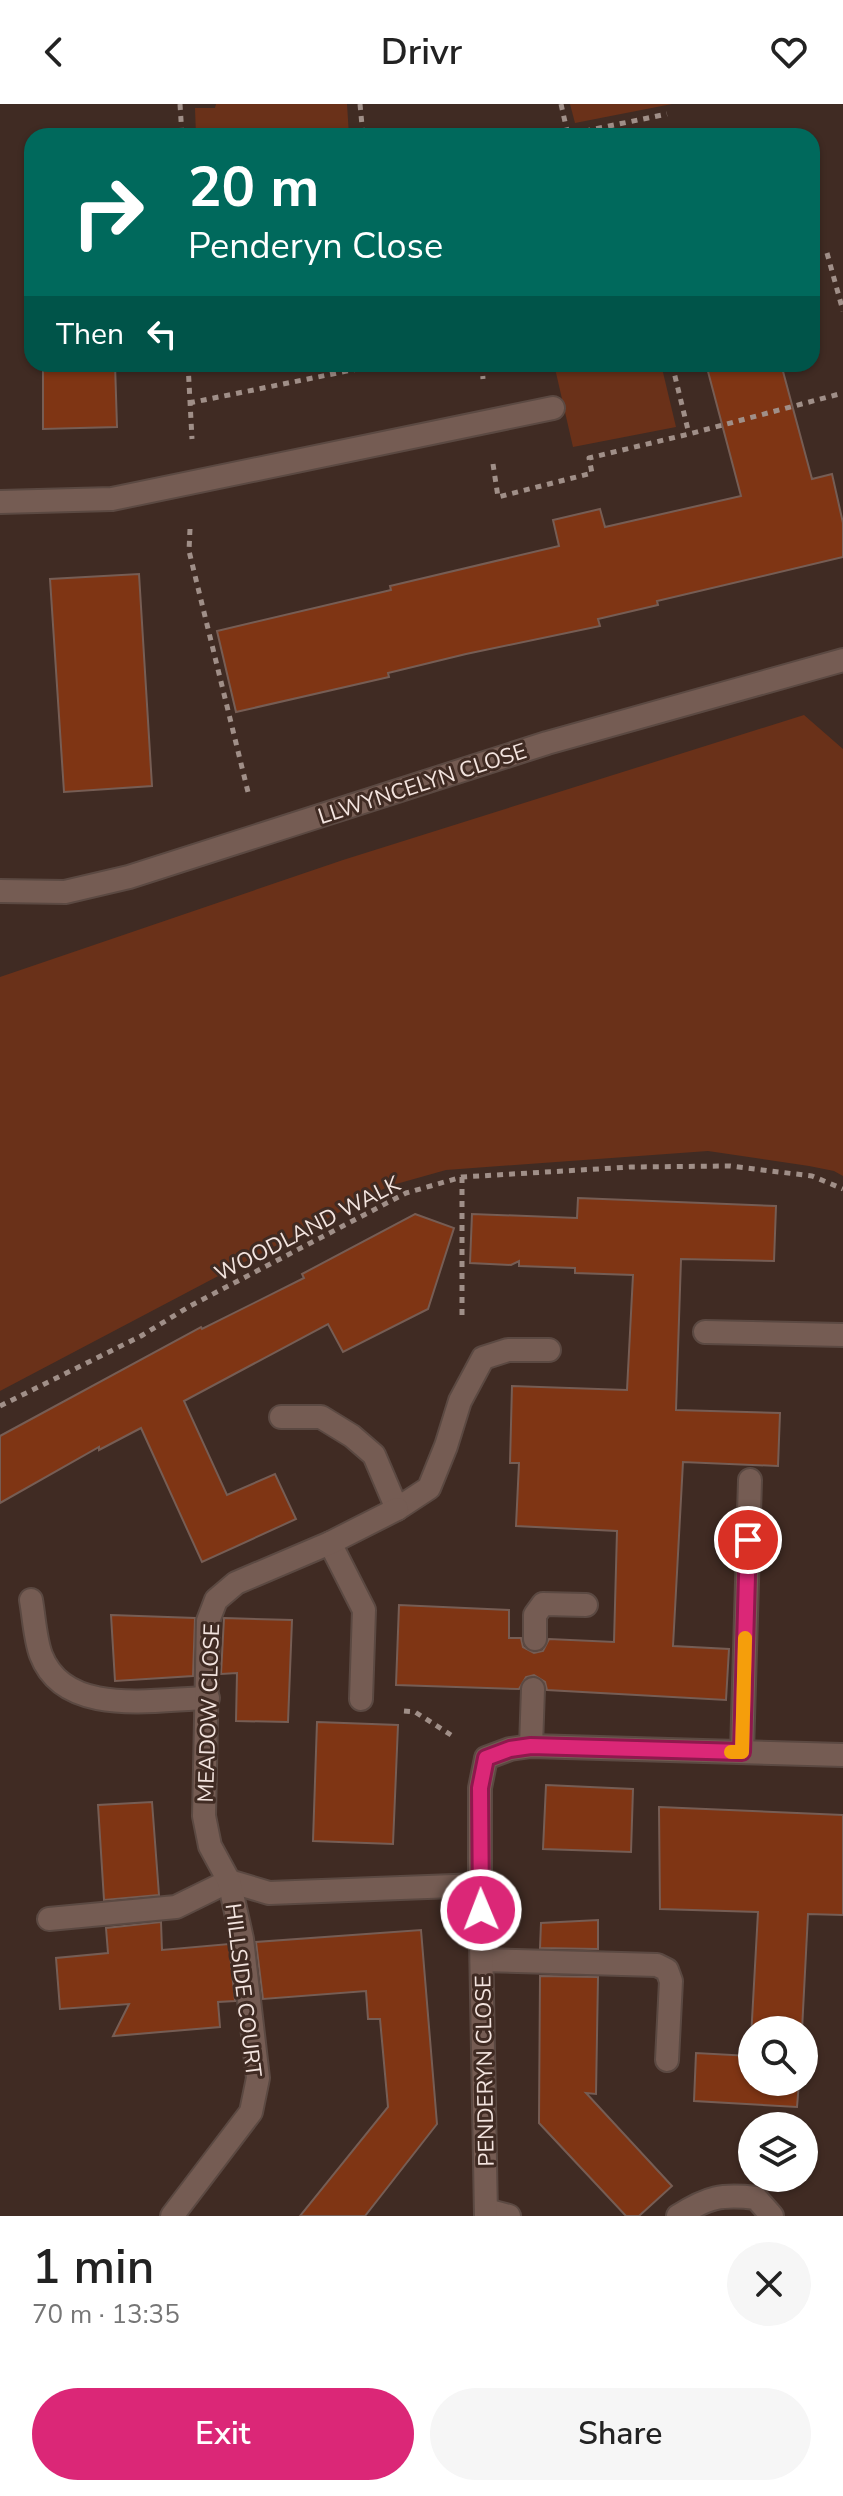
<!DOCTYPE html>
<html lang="en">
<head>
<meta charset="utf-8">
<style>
  body { margin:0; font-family:"Nunito Sans",sans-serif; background:#f6f6f6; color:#222; height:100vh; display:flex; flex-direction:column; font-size:30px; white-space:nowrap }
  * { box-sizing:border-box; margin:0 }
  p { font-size:26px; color:#767676 }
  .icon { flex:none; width:44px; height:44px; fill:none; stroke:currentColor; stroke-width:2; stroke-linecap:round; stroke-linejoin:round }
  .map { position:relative; height:2112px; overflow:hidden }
  .drawer { display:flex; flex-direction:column; background:#fff; flex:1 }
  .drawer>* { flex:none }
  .hud { position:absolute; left:24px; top:24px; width:796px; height:244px; border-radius:24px; box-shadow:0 2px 6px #0004; background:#00695c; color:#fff; overflow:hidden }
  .fabs { position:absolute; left:738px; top:1912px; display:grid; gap:16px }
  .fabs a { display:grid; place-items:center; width:80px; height:80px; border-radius:50%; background:#fff; box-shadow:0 2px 6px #0004; font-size:40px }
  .pin { position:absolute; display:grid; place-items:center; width:68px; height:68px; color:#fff; margin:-34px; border:4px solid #fff; border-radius:50%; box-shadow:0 2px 8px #0007 }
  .me { position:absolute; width:88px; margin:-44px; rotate:359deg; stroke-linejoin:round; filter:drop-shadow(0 0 6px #0008) }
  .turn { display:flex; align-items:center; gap:28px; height:168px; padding:0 32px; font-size:36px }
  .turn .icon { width:104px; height:104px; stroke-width:2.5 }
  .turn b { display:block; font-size:56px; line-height:68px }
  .then { display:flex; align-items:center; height:76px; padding:0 32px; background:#0003; gap:16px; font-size:30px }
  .round { display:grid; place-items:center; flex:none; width:84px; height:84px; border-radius:42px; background:#f6f6f6 }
  .summary { display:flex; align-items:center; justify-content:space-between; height:136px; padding:0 32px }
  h1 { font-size:48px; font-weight:600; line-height:60px }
  .action { display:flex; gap:16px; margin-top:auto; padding:16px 32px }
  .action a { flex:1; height:92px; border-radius:48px; background:#db2777; color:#fff; font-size:32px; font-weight:600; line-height:92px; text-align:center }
  .action a+a { background:#f6f6f6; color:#222 }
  header { display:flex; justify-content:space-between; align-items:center; height:104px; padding:0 32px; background:#fff; font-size:36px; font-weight:600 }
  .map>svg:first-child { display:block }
  .green { fill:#6a3119 }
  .building { fill:#7f3514; stroke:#765d54; stroke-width:2 }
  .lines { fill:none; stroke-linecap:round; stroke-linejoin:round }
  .service-casing { stroke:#5b4942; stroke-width:26 }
  .minor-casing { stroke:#5b4942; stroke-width:26 }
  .path { stroke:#a08f88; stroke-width:5; stroke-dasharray:6 6; stroke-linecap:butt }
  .service { stroke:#755c53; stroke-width:22 }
  .minor { stroke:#755c53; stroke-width:22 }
  .route-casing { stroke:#8e194d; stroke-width:20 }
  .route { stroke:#db2777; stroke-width:14 }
  .slow { stroke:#f59e0b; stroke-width:14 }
  .labels { text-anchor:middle; stroke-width:6; stroke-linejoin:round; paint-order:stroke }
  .street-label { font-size:22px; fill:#f3e4df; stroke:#402b23 }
</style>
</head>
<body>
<header><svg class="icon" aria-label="back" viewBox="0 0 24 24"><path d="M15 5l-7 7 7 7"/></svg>Drivr<svg class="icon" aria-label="heart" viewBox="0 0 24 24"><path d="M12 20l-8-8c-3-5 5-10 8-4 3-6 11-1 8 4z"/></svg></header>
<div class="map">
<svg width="843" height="2112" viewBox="0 0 843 2112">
  <rect width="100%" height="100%" fill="#402b23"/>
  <g class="green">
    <path d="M216,0H347L349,32H196L195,4H215Z"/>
    <path d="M570,0H672L575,19Z"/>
    <path d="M554,260H661L676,323L573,343Z"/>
    <path d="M804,611L843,645V1072L834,1067L809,1062L708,1047L446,1066L389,1082L0,1287V873L343,756Z"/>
  </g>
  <g class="building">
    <path d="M43,260H115L117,323L43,325Z"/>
    <path d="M706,260H781L812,375L832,370L843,419V453L657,497L658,501L598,515L600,522L466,550L388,569L389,573L236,608L217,527L391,486L390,482L559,442L553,416L600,405L605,423L741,392Z"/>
    <path d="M139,470L152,682L64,688L50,475Z"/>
    <path d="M578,1094L776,1102L774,1157L681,1155L676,1306L780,1309L778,1362L683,1358L673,1542L729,1545L726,1596L547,1586L545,1578L534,1571L526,1573L519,1585L396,1581L399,1501L509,1506V1534H521L523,1543L534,1549L543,1547L549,1535L614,1538L617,1427L516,1422L519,1359H510L512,1282L627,1286L633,1171L575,1169V1164L519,1162V1157L511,1161L470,1159L472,1110L577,1114Z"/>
    <path d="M415,1110L454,1124L428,1205L343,1248L328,1220L184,1297L227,1391L275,1370L296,1415L202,1458L141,1324L99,1346V1343L0,1399V1332L201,1223L202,1225L304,1174L302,1170Z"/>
    <path d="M111,1511L195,1514L193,1572L115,1577Z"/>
    <path d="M224,1514L292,1516L288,1618L236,1617L237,1569L221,1570Z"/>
    <path d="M317,1618L398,1621L393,1740L313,1737Z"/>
    <path d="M546,1681L633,1685L631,1748L543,1745Z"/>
    <path d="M152,1698L159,1791L104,1796L98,1701Z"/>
    <path d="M659,1703L843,1711V1811L808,1810L802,1926H752V1978H799L797,2003L694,1997L696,1949L750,1952L758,1808L660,1805Z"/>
    <path d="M598,1816V1845L540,1844L541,1819Z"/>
    <path d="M161,1818L162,1846L229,1840L235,1897L218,1898L220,1923L113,1932L129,1900L60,1905L56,1854L108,1849L106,1824Z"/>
    <path d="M421,1826L437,2020L365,2112H300L388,2003L380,1915H368L366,1887L263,1895L256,1838Z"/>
    <path d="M540,1872L598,1873L596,1990L586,1989L672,2082L639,2112H626L539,2019Z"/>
  </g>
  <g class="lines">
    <g class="service-casing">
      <g id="service">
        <path d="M705,1228L843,1231"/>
        <path d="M281,1313H321L352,1332L374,1351L397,1405L429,1384L446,1342L460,1297L483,1254L508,1246H549"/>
        <path d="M330,1439L364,1506L361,1595"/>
        <path d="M31,1496C34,1513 35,1535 41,1551C65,1614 155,1595 208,1594"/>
        <path d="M535,1535V1511L543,1500L586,1501"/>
        <path d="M531,1642L533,1585"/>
        <path d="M742,1648L750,1376"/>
        <path d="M482,1856L657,1861L667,1866L671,1877L667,1956"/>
        <path d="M486,2106L509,2112"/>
        <path d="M678,2112C708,2093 721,2090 756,2094L772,2112"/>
      </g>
    </g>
    <g class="minor-casing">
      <g id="minor">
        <path d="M0,398L112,395L553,304"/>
        <path d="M0,787L65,788L129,773L547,639L843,556"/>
        <path d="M49,1815L176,1803L229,1777L269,1789L480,1781"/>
        <path d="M172,2112L251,2008L258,1974L242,1835L229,1777L210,1742L204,1712L208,1517L216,1496L236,1479L330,1439L397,1405"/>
        <path d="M486,2112L480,1781V1684L486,1654L510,1645L531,1642L843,1651"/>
      </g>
    </g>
    <g class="path">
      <path d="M180,0L182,32"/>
      <path d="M360,0L363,32"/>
      <path d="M561,0L568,31"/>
      <path d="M561,32L667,10"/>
      <path d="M827,149L843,207"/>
      <path d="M188,260L192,335"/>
      <path d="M482,260L483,275"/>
      <path d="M672,260L689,330"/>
      <path d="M189,299L382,260"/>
      <path d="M493,360L498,393L592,369L589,354L689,330L843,289"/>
      <path d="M190,425L189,447L248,688"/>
      <path d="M462,1073V1216"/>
      <path d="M0,1302L141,1232L190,1202L406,1089L462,1073L631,1063L730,1062L812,1072L843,1085"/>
      <path d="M404,1607L415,1608L451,1631"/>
    </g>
    <use href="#service" class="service"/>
    <use href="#minor" class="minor"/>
  </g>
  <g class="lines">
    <g class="route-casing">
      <path id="route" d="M481,1806L480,1684L486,1654L510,1645L531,1642L742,1648L748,1436"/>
    </g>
    <use href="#route" class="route"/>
    <path class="slow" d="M731,1648H742L745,1534"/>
  </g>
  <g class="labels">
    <g class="street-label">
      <text transform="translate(422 679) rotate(-18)" y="8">LLWYNCELYN CLOSE</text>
      <text transform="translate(307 1124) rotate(-27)" y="8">WOODLAND WALK</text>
      <text transform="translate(208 1609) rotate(-88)" y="8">MEADOW CLOSE</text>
      <text transform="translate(244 1886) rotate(83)" y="8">HILLSIDE COURT</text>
      <text transform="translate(484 1967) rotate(-91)" y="8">PENDERYN CLOSE</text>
    </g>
  </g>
</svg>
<div class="fabs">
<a><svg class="icon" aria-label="search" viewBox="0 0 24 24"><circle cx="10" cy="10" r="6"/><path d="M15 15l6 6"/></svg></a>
<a><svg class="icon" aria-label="layers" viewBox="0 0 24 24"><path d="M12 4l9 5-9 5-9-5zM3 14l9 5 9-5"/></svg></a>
</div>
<div class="pin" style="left:748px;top:1436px;background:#d93025"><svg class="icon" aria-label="arrive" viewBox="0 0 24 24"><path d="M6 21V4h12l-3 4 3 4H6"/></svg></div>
<svg class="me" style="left:481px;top:1806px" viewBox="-20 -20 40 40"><circle r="17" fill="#db2777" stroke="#fff" stroke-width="3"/><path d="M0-11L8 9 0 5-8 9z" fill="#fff"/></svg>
<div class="hud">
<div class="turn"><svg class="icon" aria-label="right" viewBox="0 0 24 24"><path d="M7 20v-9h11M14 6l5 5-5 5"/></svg><div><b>20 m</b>Penderyn Close</div></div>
<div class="then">Then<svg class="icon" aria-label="left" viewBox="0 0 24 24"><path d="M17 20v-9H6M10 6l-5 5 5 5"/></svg></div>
</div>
</div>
<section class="drawer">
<div class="summary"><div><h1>1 min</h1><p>70 m · 13:35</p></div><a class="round"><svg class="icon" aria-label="close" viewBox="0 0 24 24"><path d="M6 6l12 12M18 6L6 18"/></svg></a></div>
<div class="action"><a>Exit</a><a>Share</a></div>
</section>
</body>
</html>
